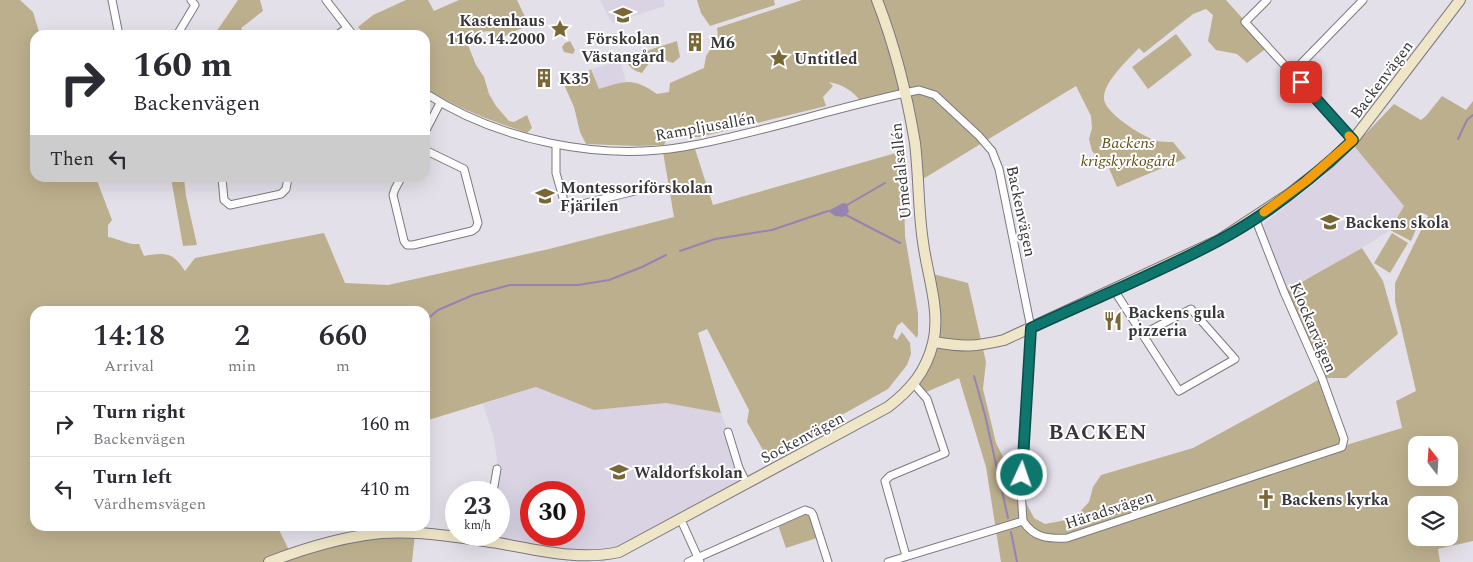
<!DOCTYPE html>
<html lang="en">
<head>
<meta charset="utf-8">
<style>
  body { margin:0; font-family:Spectral,serif; background:#f7f7f7; color:#2b2b33; height:100vh; display:flex; flex-direction:column; font-size:19px; white-space:nowrap }
  * { box-sizing:border-box; margin:0 }
  p { font-size:16px; color:#7c7c81 }
  .icon { flex:none; width:28px; height:28px; fill:none; stroke:currentColor; stroke-width:2; stroke-linecap:round; stroke-linejoin:round }
  .map { position:relative; flex:1; overflow:hidden }
  .drawer { position:absolute; left:30px; top:306px; width:400px; height:225px; display:flex; flex-direction:column; background:#fff; border-radius:15px; box-shadow:0 5px 20px #0002 }
  .drawer>* { flex:none }
  .top-card { position:absolute; left:30px; top:30px; width:400px; height:152px; border-radius:15px; box-shadow:0 5px 20px #0002; background:#fff; color:#2b2b33; overflow:hidden }
  .needle { width:32px; rotate:343deg }
  .tools { position:absolute; left:1408px; top:436px; display:grid; gap:10px }
  .tools a { display:grid; place-items:center; width:50px; height:50px; border-radius:10px; background:#fff; box-shadow:0 5px 20px #0002; font-size:25px }
  .speed { position:absolute; left:445px; top:481px; display:flex; gap:10px; font-size:25px; font-weight:700; text-align:center }
  .speed>* { display:grid; place-content:center; width:65px; height:65px; border-radius:50%; background:#fff; box-shadow:0 5px 20px #0002; line-height:1 }
  .speed small { font-size:12px; font-weight:400 }
  .speed .limit { border:8px solid #d22; background:#fff; color:#111 }
  .pin { position:absolute; display:grid; place-items:center; width:42px; height:42px; color:#fff; margin:-21px; border-radius:10px; box-shadow:0 2px 8px #0006 }
  .me { position:absolute; width:55px; margin:-28px; rotate:3deg; stroke-linejoin:round; filter:drop-shadow(0 0 4px #0008) }
  .turn { display:flex; align-items:center; gap:18px; height:105px; padding:0 20px; font-size:22px }
  .turn .icon { width:65px; height:65px; stroke-width:2.5 }
  .turn b { display:block; font-size:35px; line-height:42px }
  .then { display:flex; align-items:center; height:48px; padding:0 20px; background:#0003; gap:10px; font-size:19px }
  .eta { display:flex; justify-content:space-evenly; align-items:center; height:85px; text-align:center }
  .eta b { font-size:30px; font-weight:600; line-height:35px }
  ul { padding:0; list-style:none }
  li { display:flex; align-items:center; gap:15px; height:65px; padding:0 20px; border-top:1px solid #e1e1e2 }
  li div { flex:1 }
  li b { display:block; font-size:19px }
  li em { font-style:normal }
  .map>svg:first-child { display:block }
  .built { fill:#dad3e4; fill-rule:evenodd }
  .green { fill:#bcaf8d; fill-rule:evenodd }
  .water { fill:#9683b1 }
  .lines { fill:none; stroke-linecap:round; stroke-linejoin:round }
  .stream { stroke:#9683b1; stroke-width:2 }
  .street-casing { stroke:#7c7881; stroke-width:9 }
  .secondary-casing { stroke:#7c7881; stroke-width:12 }
  .street { stroke:#fff; stroke-width:7 }
  .secondary { stroke:#efe5c7; stroke-width:10 }
  .route-casing { stroke:#0a4d48; stroke-width:12 }
  .route { stroke:#0f766e; stroke-width:9 }
  .slow { stroke:#f59e0b; stroke-width:9 }
  .labels { text-anchor:middle; stroke-width:4; stroke-linejoin:round; paint-order:stroke }
  .poi-label { font-size:16px; font-weight:bold; fill:#38363a; stroke:#fff; text-anchor:start }
  .street-label { font-size:16px; fill:#38363a; stroke:#fff }
  .park-label { font-size:16px; font-style:italic; fill:#624e11; stroke:#fff }
  .district-label { font-size:21px; font-weight:bold; letter-spacing:1px; fill:#38363a; stroke:#fff }
</style>
</head>
<body>
<div class="map">
<svg width="1473" height="562" viewBox="0 0 1473 562">
  <rect width="100%" height="100%" fill="#e4e0ea"/>
  <g class="built">
    <path d="M600,0H664L665,6L612,23Z"/>
    <path d="M620,60L626,81L599,90L592,69Z"/>
    <path d="M1354,146L1404,206L1390,230L1362,248L1284,292L1258,228L1321,178Z"/>
    <path d="M536,387L594,410L666,403L721,413L747,484L608,555L485,542L486,535H499V492H493L497,462L494,438L483,404ZM531,492H574V535H531Z"/>
  </g>
  <g class="green">
    <path d="M0,0H20L33,12L39,32V35H35V178H96L112,220L108,225V237C120,239 127,245 139,244L144,256C165,252 173,252 185,271L195,258L324,233L345,283L388,285L549,249L674,217L663,152L695,149L713,205L903,151L905,236L918,313V334L917,338L902,322L897,326L893,337L897,340L902,332L910,343L911,354L907,365L888,389L767,457L747,422L749,410L707,329L698,333L721,413L666,403L594,410L536,387L425,421V311H35V526H277L291,554L340,540L415,534L412,562H0Z"/>
    <path d="M238,0H260L263,11L241,28L245,35H214Z"/>
    <path d="M406,0H428L434,11L459,0H517L529,25L496,40L489,31L481,32L470,38L468,45L476,65L484,77L489,94L496,106L509,121L514,122L527,115L532,128L527,133C492,121 456,108 425,88V35H365L358,27L373,15Z"/>
    <path d="M697,0H774L775,5L710,26L701,13Z"/>
    <path d="M802,0H1226L1268,47L1247,63L1237,54L1216,50L1208,41L1213,15L1206,9L1193,14L1144,53L1139,48C1128,60 1105,80 1104,97C1102,112 1142,136 1154,140C1160,142 1167,142 1173,142L1186,158L1117,187L1109,168L1092,151L1089,139L1092,128L1091,116L1076,86L918,182L905,93L862,103C853,91 844,85 829,82L833,86L823,97L826,106L700,137H688L684,131C674,134 668,135 664,145L636,146L586,144L580,132L574,107L562,80L568,79L576,86L588,81L587,72L591,69L599,89C626,81 632,77 657,94L669,92L670,83L704,68L706,56L718,38L717,28Z"/>
    <path d="M1176,34L1192,55L1148,89L1132,67Z"/>
    <path d="M570,41L575,50L573,54L564,52L562,47L565,43Z"/>
    <path d="M677,41L680,57L673,63C669,62 665,60 661,59C651,58 647,66 642,73C633,71 628,66 625,58Z"/>
    <path d="M1442,96L1466,110L1473,101V541L1438,549L1440,562H1001L986,467L959,378L924,393L914,384L934,342L929,273L968,283L986,362L983,389L996,443L1034,518L1045,524L1061,521L1077,515L1089,502L1093,487L1101,475L1193,448L1322,378L1284,292L1362,248L1383,281L1398,334L1346,378H1323L1343,446L1402,428L1396,401L1416,391L1395,301V283L1428,216L1423,213L1411,241L1390,230L1404,206L1354,146L1394,104L1421,120L1426,116ZM1416,445H1449V478H1416ZM1416,505H1449V538H1416Z"/>
    <path d="M171,178H184L186,196L197,245L183,246Z"/>
    <path d="M1392,233L1408,243L1390,273L1374,263Z"/>
    <path d="M808,511L820,537L786,548L777,522Z"/>
  </g>
  <path class="water" d="M843,203L847,204L849,212L843,217L835,216L828,211Z"/>
  <g class="lines">
    <g class="stream">
      <path d="M1458,139L1467,120L1473,115"/>
      <path d="M847,205L885,183"/>
      <path d="M846,215L900,243"/>
      <path d="M680,251L715,239L772,230L828,211"/>
      <path d="M425,321L438,310L473,295L510,285H578L609,280L642,267L666,255"/>
      <path d="M974,376L985,415L1008,518"/>
      <path d="M1011,532L1017,562"/>
    </g>
    <g class="street-casing">
      <g id="street">
        <path d="M112,0L119,35"/>
        <path d="M326,0L353,35"/>
        <path d="M1267,0L1245,22L1353,140"/>
        <path d="M177,35L195,5L191,0"/>
        <path d="M337,35L347,28"/>
        <path d="M1292,73L1363,0"/>
        <path d="M425,93C498,140 597,161 683,147C763,133 839,106 919,90L935,95L979,136L992,151L999,169L1031,328L1021,491L1023,521"/>
        <path d="M425,132L440,103"/>
        <path d="M556,145V173L566,208L639,190"/>
        <path d="M222,178L224,200L230,205L281,194L286,189L288,178"/>
        <path d="M401,178L395,189L393,195L404,241L407,245H413L472,231L476,228L478,223L464,169L425,150"/>
        <path d="M1114,290L1179,391L1235,359L1191,309L1143,334"/>
        <path d="M728,432L739,468L747,484"/>
        <path d="M493,492L497,469"/>
        <path d="M681,520L700,562"/>
        <path d="M906,556L885,481L890,476L945,453L927,399L914,384"/>
        <path d="M688,562L805,510L811,512L813,515L828,562"/>
        <path d="M888,562L1023,521C1034,538 1048,539 1067,538L1342,447L1344,439L1322,378L1284,292L1255,218"/>
      </g>
    </g>
    <g class="secondary-casing">
      <g id="secondary">
        <path d="M934,342C963,347 975,347 1004,340L1219,240L1289,194L1330,162L1353,140L1460,0"/>
        <path d="M269,562C300,550 332,540 365,535C408,528 455,537 498,543C538,550 579,561 619,552L888,407C910,390 926,372 933,343C941,311 927,274 923,242C918,209 919,176 915,143C907,95 895,46 877,0"/>
      </g>
    </g>
    <use href="#street" class="street"/>
    <use href="#secondary" class="secondary"/>
  </g>
  <g class="lines">
    <g class="route-casing">
      <path id="route" d="M1022,475L1031,328C1093,299 1158,273 1218,241C1267,215 1313,178 1353,140L1301,82"/>
    </g>
    <use href="#route" class="route"/>
    <path class="slow" d="M1264,212L1306,181L1353,140L1349,136"/>
  </g>
  <defs>
    <g id="school-bare" transform="scale(1.5)"><path d="M0-5L7-2L0 1L-7-2ZM-4 1L0 2.5L4 1V4Q0 6-4 4Z" fill="#796735" stroke="#fff" stroke-width="2.5" paint-order="stroke"/></g>
    <g id="sight-bare" transform="scale(1.5)"><path d="M0-6L1.8-2.2L6-1.7L2.9 1.2L3.7 5.4L0 3.3L-3.7 5.4L-2.9 1.2L-6-1.7L-1.8-2.2Z" fill="#796735" stroke="#fff" stroke-width="2.5" paint-order="stroke"/></g>
    <g id="building-bare" transform="scale(1.5)"><path d="M-4-6H4V6H1V3H-1V6H-4ZM-2.5-4.3h1.7v1.8h-1.7ZM.8-4.3h1.7v1.8H.8ZM-2.5-1h1.7V.8h-1.7ZM.8-1h1.7V.8H.8Z" fill="#796735" stroke="#fff" stroke-width="2.5" paint-order="stroke"/></g>
    <g id="restaurant-bare" transform="scale(1.5)"><path d="M-5-6h1v4h1v-4h1v4h1v-4h1v5L-1.5 .5V6h-2V.5L-5-1ZM5-6V6H3V1.5H1.5Q1.5-4 5-6Z" fill="#796735" stroke="#fff" stroke-width="2.5" paint-order="stroke"/></g>
    <g id="church-bare" transform="scale(1.5)"><path d="M-1.2-6h2.4v3.5h3.3v2.4h-3.3V6h-2.4V-.1h-3.3v-2.4h3.3Z" fill="#796735" stroke="#fff" stroke-width="2.5" paint-order="stroke"/></g>
  </defs>
  <g fill-rule="evenodd">
    <use href="#school-bare" x="623" y="15"/>
    <use href="#sight-bare" x="560" y="29"/>
    <use href="#building-bare" x="695" y="42"/>
    <use href="#sight-bare" x="779" y="58"/>
    <use href="#building-bare" x="544" y="78"/>
    <use href="#school-bare" x="545" y="196"/>
    <use href="#school-bare" x="1330" y="222"/>
    <use href="#restaurant-bare" x="1113" y="321"/>
    <use href="#school-bare" x="619" y="472"/>
    <use href="#church-bare" x="1266" y="499"/>
  </g>
  <g class="labels">
    <g class="poi-label">
      <text x="545" y="26" text-anchor="end">Kastenhaus<tspan x="545" dy="18">1166.14.2000</tspan></text>
      <text x="623" y="44" text-anchor="middle">Förskolan<tspan x="623" dy="18">Västangård</tspan></text>
      <text x="710" y="48">M6</text>
      <text x="794" y="64">Untitled</text>
      <text x="559" y="84">K35</text>
      <text x="560" y="193">Montessoriförskolan<tspan x="560" dy="18">Fjärilen</tspan></text>
      <text x="1345" y="228">Backens skola</text>
      <text x="1128" y="318">Backens gula<tspan x="1128" dy="18">pizzeria</tspan></text>
      <text x="634" y="478">Waldorfskolan</text>
      <text x="1281" y="505">Backens kyrka</text>
    </g>
    <g class="street-label">
      <text transform="translate(1381 79) rotate(-53)" y="6">Backenvägen</text>
      <text transform="translate(705 126) rotate(-10)" y="6">Rampljusallén</text>
      <text transform="translate(900 171) rotate(-96)" y="6">Umedalsallén</text>
      <text transform="translate(1022 211) rotate(78)" y="6">Backenvägen</text>
      <text transform="translate(1314 327) rotate(67)" y="6">Klockarvägen</text>
      <text transform="translate(802 437) rotate(-28)" y="6">Sockenvägen</text>
      <text transform="translate(1109 509) rotate(-18)" y="6">Häradsvägen</text>
    </g>
    <g class="park-label">
      <text x="1128" y="148">Backens<tspan x="1128" dy="18">krigskyrkogård</tspan></text>
    </g>
    <g class="district-label">
      <text x="1098" y="439">BACKEN</text>
    </g>
  </g>
</svg>
<div class="tools">
<a><svg class="needle" viewBox="-14 -14 28 28"><path d="M0-13l5 13h-10z" fill="#e53935"/><path d="M0 13l5-13h-10z" fill="#7c7c81"/></svg></a>
<a><svg class="icon" aria-label="layers" viewBox="0 0 24 24"><path d="M12 4l9 5-9 5-9-5zM3 14l9 5 9-5"/></svg></a>
</div>
<div class="speed"><div>23<small>km/h</small></div><div class="limit">30</div></div>
<div class="pin" style="left:1301px;top:82px;background:#d93025"><svg class="icon" aria-label="arrive" viewBox="0 0 24 24"><path d="M6 21V4h12l-3 4 3 4H6"/></svg></div>
<svg class="me" style="left:1022px;top:475px" viewBox="-20 -20 40 40"><circle r="17" fill="#0f766e" stroke="#fff" stroke-width="3"/><path d="M0-11L8 9 0 5-8 9z" fill="#fff"/></svg>
<div class="top-card">
<div class="turn"><svg class="icon" aria-label="right" viewBox="0 0 24 24"><path d="M7 20v-9h11M14 6l5 5-5 5"/></svg><div><b>160 m</b>Backenvägen</div></div>
<div class="then">Then<svg class="icon" aria-label="left" viewBox="0 0 24 24"><path d="M17 20v-9H6M10 6l-5 5 5 5"/></svg></div>
</div>
<section class="drawer">
<div class="eta">
<div><b>14:18</b><p>Arrival</p></div>
<div><b>2</b><p>min</p></div>
<div><b>660</b><p>m</p></div>
</div>
<ul>
<li><svg class="icon" aria-label="right" viewBox="0 0 24 24"><path d="M7 20v-9h11M14 6l5 5-5 5"/></svg><div><b>Turn right</b><p>Backenvägen</p></div><em>160 m</em></li>
<li><svg class="icon" aria-label="left" viewBox="0 0 24 24"><path d="M17 20v-9H6M10 6l-5 5 5 5"/></svg><div><b>Turn left</b><p>Vårdhemsvägen</p></div><em>410 m</em></li>
</ul>
</section>
</div>
</body>
</html>
